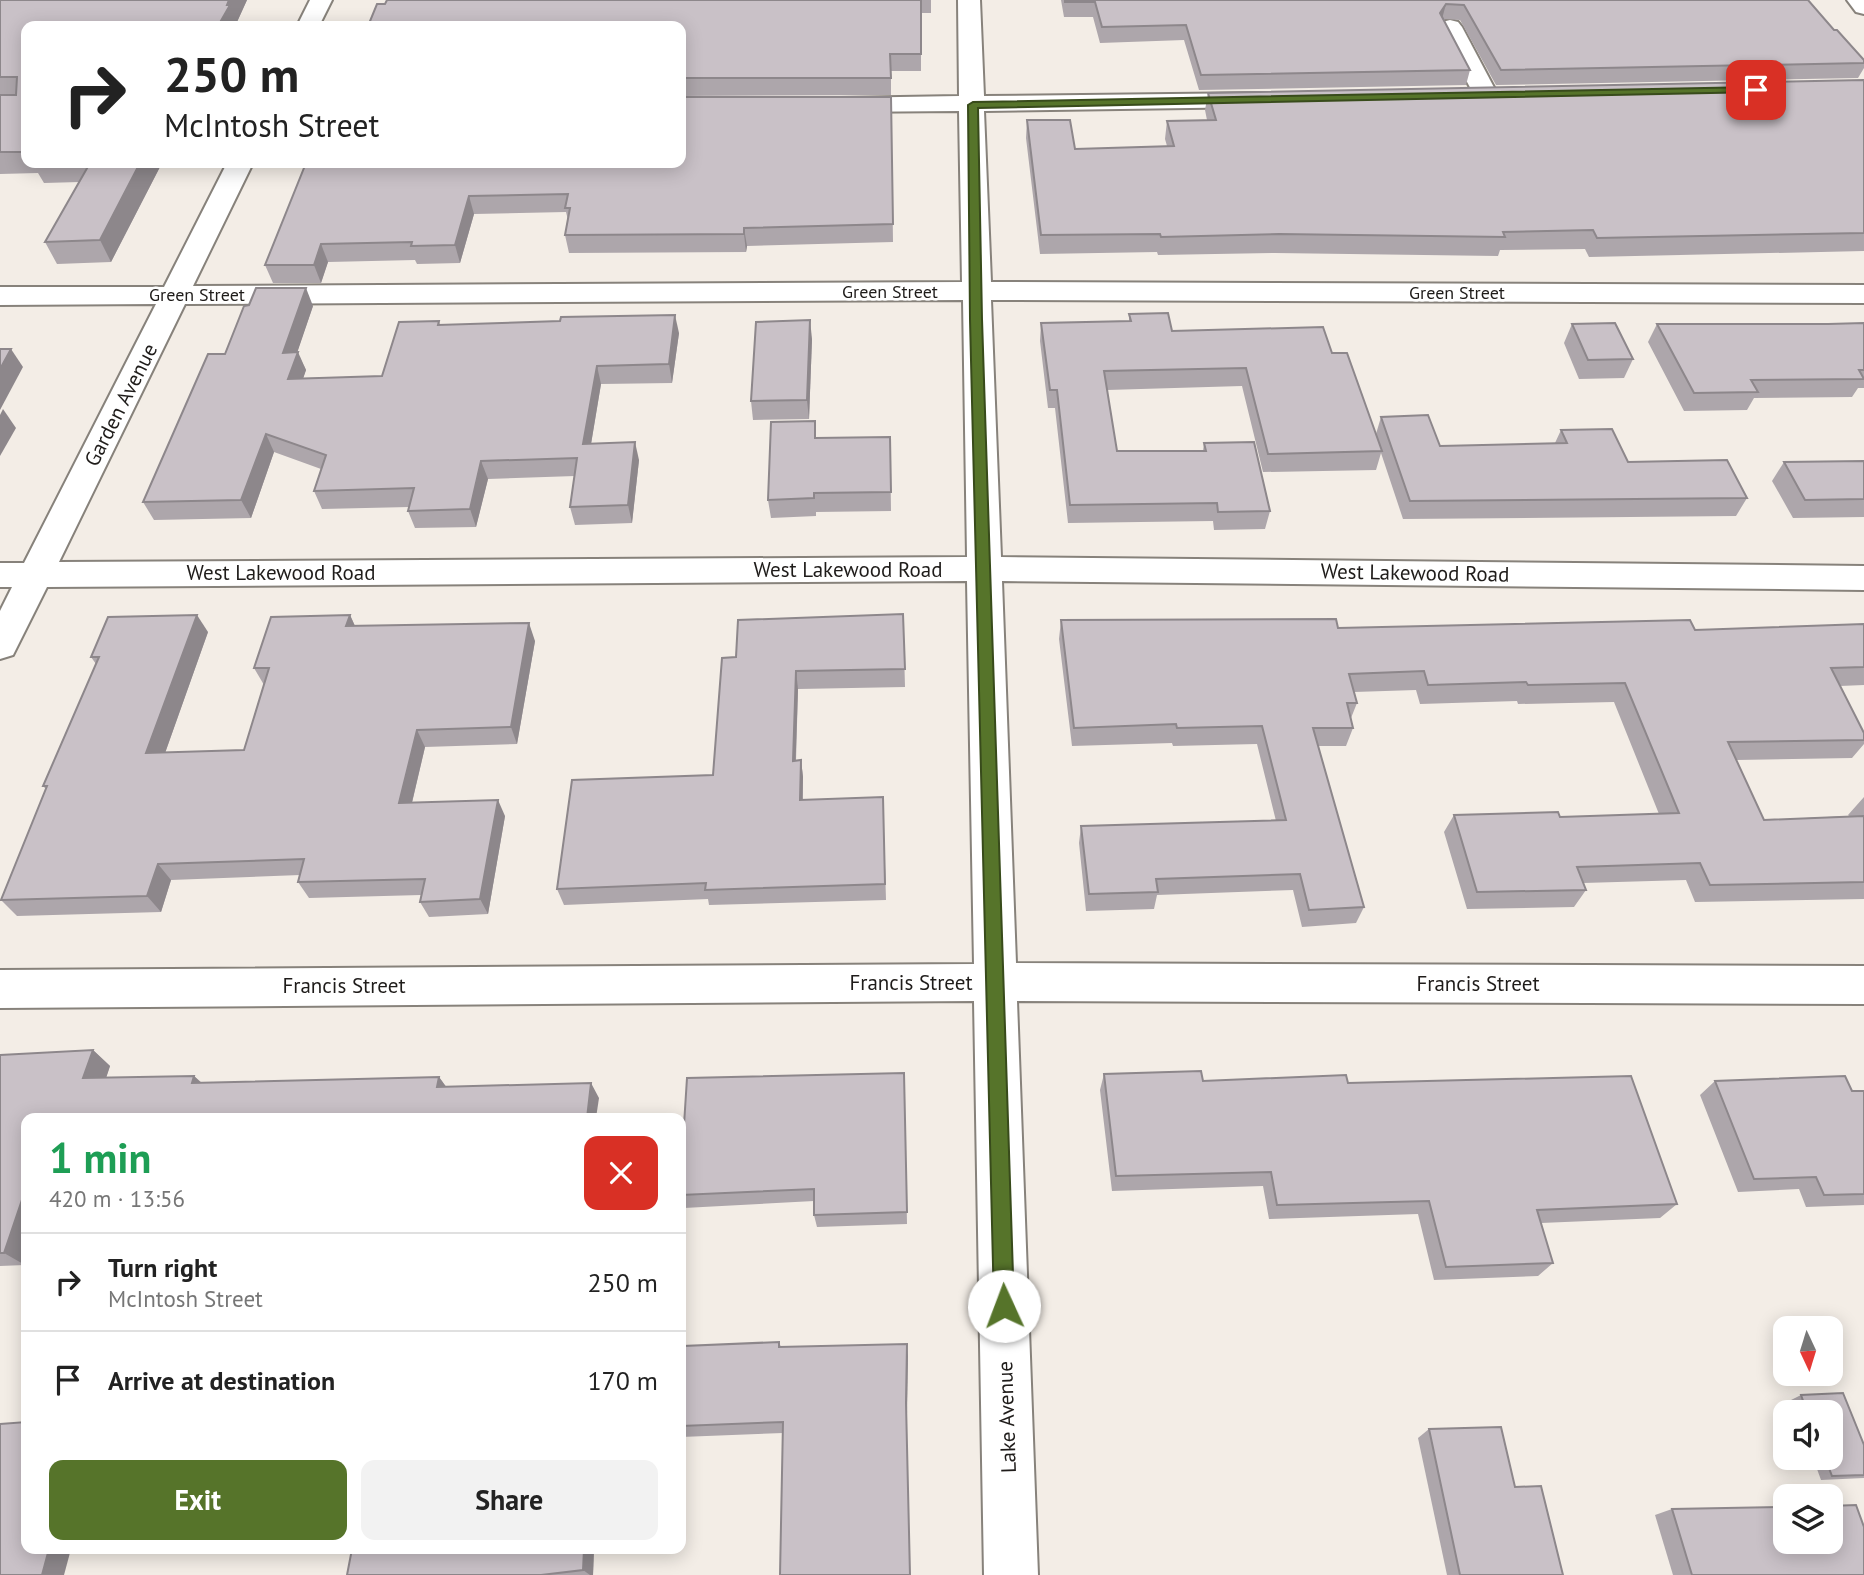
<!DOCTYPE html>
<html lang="en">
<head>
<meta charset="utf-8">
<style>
  body { margin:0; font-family:"PT Sans",sans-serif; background:#f2f2f2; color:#222; height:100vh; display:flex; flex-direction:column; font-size:26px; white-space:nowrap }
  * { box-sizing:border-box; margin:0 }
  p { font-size:23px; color:#767676 }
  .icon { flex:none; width:38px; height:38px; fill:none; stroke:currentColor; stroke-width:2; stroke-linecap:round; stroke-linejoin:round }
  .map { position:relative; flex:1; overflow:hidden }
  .sheet { position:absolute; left:21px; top:1113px; width:665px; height:441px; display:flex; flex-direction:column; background:#fff; border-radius:14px; box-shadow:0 4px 18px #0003 }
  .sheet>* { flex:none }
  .hud { position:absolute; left:21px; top:21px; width:665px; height:147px; border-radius:14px; box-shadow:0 4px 18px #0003; background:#fff; color:#222; overflow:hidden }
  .needle { width:46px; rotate:176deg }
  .tools { position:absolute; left:1773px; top:1316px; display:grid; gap:14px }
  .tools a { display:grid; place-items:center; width:70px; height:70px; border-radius:14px; background:#fff; box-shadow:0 4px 18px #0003; font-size:35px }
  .pin { position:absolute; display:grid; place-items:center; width:60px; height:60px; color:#fff; margin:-30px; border-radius:14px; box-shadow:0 4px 10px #0006 }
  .me { position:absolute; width:77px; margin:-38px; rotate:358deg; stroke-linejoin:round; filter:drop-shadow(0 0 5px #0008) }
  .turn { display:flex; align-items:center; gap:24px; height:147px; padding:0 28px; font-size:32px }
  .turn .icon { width:91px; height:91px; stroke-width:2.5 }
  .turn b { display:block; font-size:49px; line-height:60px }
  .round { display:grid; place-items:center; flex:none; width:74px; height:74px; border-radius:14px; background:#f2f2f2 }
  .headline { display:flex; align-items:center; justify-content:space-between; height:119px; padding:0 28px }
  h1 { font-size:42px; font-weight:700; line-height:52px; color:#1e9e55 }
  .primary-button { display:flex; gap:14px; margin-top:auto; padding:14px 28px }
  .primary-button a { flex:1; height:80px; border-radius:14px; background:#56742a; color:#fff; font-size:28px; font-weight:700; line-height:80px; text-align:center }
  .primary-button a+a { background:#f2f2f2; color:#222 }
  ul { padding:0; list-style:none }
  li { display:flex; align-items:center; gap:21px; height:98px; padding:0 28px; border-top:2px solid #e0e0e0 }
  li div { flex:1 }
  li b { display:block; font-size:26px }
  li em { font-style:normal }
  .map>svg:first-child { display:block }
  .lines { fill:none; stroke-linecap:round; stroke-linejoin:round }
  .minor-casing { stroke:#87827b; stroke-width:4 }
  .minor { fill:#fff; fill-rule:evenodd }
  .wall { fill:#ada6ab }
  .shaded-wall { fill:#8d878b }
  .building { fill:#c9c1c7; stroke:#8d878b; stroke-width:2 }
  .route { fill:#56742a; stroke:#384b1b; stroke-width:2 }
  .labels { text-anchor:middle; stroke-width:5; stroke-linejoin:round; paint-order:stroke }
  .far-street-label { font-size:18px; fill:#1f1c1a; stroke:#fff }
  .street-label { font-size:21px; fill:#1f1c1a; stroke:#fff }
</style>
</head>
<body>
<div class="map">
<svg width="1864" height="1575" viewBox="0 0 1864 1575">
  <rect width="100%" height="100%" fill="#f3ede6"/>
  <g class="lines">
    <g class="minor-casing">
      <g id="minor">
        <path d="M310,0H332L319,26H297Z"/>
        <path d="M958,0H980L984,96L1260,93L1269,95L1272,100L1269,105L1260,107L984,111L991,282L1864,285V303L991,300L1001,557L1864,566V590L1002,581L1016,963L1864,966V1004L1017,1001L1038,1575H984L974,1001L0,1008V970L974,964L967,581L47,587L13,655L0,659V611L12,587H0V563H24L156,304L0,305V287H164L227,163H253L193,286L962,282L959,111L840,112L831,110L828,105L831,100L840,98L959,96ZM963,300L967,557L59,562L185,304Z"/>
        <path d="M1847,0H1864V14L1856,12Z"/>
        <path d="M1450,20L1458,22L1462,27L1498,95L1495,100L1486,102L1477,100L1474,95L1438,27L1442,22Z"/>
      </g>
    </g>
    <use href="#minor" class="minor"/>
  </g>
  <g class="wall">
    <path d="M0,0H247L237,22L238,26H26V163H162L111,262L57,264L45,242L79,182L44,183L38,173L0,174Z"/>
    <path d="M387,0H931V13H921V71H891V95L681,96V26L385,4Z"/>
    <path d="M1061,0H1808L1834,30L1864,60V68L1858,78L1496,85L1460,20L1443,19L1470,70L1466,85L1199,90L1184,40L1100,43L1093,17H1064Z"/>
    <path d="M1864,80V251L1589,257L1585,249L1500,250L1498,256L1275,253L1158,255L1157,252L1040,254L1026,138L1027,120L1075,149L1167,146L1165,139L1167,121L1207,120L1205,110L1208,93Z"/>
    <path d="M891,97L893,242L747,246L746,252L569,253L565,235L568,220L566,212L474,214L460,263L417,264L415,260L328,262L321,283H273L265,265L306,163Z"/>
    <path d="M313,306L297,352L306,370L303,378L382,376L439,321L440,325L679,333L672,383L601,384L591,444L639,460L632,523L575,525L570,507L575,476L488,479L476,527L415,528L408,511L409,507L322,509L314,491L321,469L274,452L251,518L154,520L143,502L225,354Z"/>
    <path d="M1129,314L1172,331L1332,353L1376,434L1381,417L1440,446L1555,443L1561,430L1628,462L1747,498L1736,516L1403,519L1381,453L1376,470L1263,472L1242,386L1107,390L1117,451H1203L1204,443L1270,511L1265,529L1214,530L1213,521L1068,523L1055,408H1048L1040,341L1041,323L1129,321Z"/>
    <path d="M1864,323V388H1858L1852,397L1754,398L1747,410L1684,411L1648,342L1657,324H1828Z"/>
    <path d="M1572,324L1633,359L1624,378L1579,379L1564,343Z"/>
    <path d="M812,339L809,419L753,420L751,401Z"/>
    <path d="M815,421L816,438L890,437L891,511L816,512V516L771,518L768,500Z"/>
    <path d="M1864,461V517L1793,518L1772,481L1784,462Z"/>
    <path d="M903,614L905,687L798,689L796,761L801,760L803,777V800L883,797L886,900L709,905L708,899L564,905L557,889L713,775L736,657Z"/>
    <path d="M350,615L355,626L535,641L517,744L425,747L412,803L505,816L488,914L429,917L420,902L421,895L309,898L298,882L300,875L171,880L161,912L17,916L1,900L46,789L43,786L96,664L91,657L208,632L165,753L244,750L264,685L254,668Z"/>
    <path d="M1061,620L1338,628L1695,630L1864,624V685L1840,686L1864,733V744L1852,758L1736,760L1764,820L1849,816L1848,815L1864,797V899L1695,902L1686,880L1583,883L1586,890L1574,907L1467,909L1444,832L1454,815L1560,817L1659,814L1614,702L1518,704L1517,701L1420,704L1416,690L1354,692L1357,703L1351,718L1353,728L1346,746H1318L1364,907L1356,923L1302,927L1293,890L1157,895L1154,909L1086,911L1079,843L1081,826L1276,821L1257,744L1173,746L1172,743L1072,746L1059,639Z"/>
    <path d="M93,1050L110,1066L106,1078L194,1076L202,1083L439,1077L446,1087L599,1098L26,1118V1262L25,1265L0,1266V1055Z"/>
    <path d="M904,1073L907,1224L817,1227L814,1215V1201L684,1208L681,1199V1172Z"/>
    <path d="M1104,1074L1203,1081L1348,1083L1677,1204L1660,1218L1541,1223L1553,1263L1538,1276L1434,1280L1418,1214L1269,1219L1263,1186L1112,1191L1100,1090Z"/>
    <path d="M1715,1081L1852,1091H1864V1205L1806,1207L1799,1189L1738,1192L1700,1095Z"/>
    <path d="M779,1342L781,1347L907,1344V1414L783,1433L681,1437V1377Z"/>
    <path d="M1843,1393L1864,1445V1478L1821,1480L1813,1458H1830V1412H1796L1791,1400L1801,1395Z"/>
    <path d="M1429,1429L1515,1487L1563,1575H1447L1418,1438Z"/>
    <path d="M1672,1509L1864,1575H1673L1655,1515Z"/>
    <path d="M352,1549H594L593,1575H347Z"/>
  </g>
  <g class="shaded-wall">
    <path d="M229,0H247L237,22L238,26H218Z"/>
    <path d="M1446,4L1442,19L1440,13Z"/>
    <path d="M140,163H162L111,262L100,240Z"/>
    <path d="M469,196L474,214L460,263L455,245Z"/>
    <path d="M744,228L747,246L746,252L744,234Z"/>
    <path d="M321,244L328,262L321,283L314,265Z"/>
    <path d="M306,288L313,306L291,371L283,353Z"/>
    <path d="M675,315L679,333L672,383L669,364Z"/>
    <path d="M810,320L812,339L809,419L807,400Z"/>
    <path d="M11,349L23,367L0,410V369Z"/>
    <path d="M298,352L306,370L297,397L288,379Z"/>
    <path d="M597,366L601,384L588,462L583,444Z"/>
    <path d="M3,409L16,428L0,456V415Z"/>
    <path d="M266,434L274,452L251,518L241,500Z"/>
    <path d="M635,442L639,460L632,523L628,505Z"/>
    <path d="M481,461L488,479L476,527L470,509Z"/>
    <path d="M197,615L208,632L159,770L146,753Z"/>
    <path d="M350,615L358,633L346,626Z"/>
    <path d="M529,623L535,641L517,744L511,727Z"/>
    <path d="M796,671L798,689L795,778L793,761Z"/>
    <path d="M417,730L425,747L408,819L399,803Z"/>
    <path d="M801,760L803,777L802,817L800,800Z"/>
    <path d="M498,800L505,816L488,914L480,899Z"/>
    <path d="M158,864L171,880L161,912L147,896Z"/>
    <path d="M93,1050L110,1066L101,1093L83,1078Z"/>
    <path d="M194,1076L210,1091L192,1083Z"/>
    <path d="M439,1077L450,1092L437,1087Z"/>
    <path d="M591,1083L599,1098L596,1118H587Z"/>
    <path d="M26,1188V1262L25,1265L4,1253Z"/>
    <path d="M907,1344L908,1356L907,1414L906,1403Z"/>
    <path d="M49,1549H71L64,1575H42Z"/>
    <path d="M584,1549H594L593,1575H590L583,1570Z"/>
  </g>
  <g class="building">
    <path d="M0,0H229L227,5H230L218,26H26V152H0V95H16L17,77H0Z"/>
    <path d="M387,0H921V54H890L891,78H681V26H368L377,4H385Z"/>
    <path d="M1065,0H1808L1834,30H1837L1864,60V63L1501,70L1464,5L1446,4L1440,13L1470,70L1201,75L1186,25L1102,27L1095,2H1065Z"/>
    <path d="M1864,80V233L1597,238L1593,230L1503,232L1505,237L1279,234L1161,237L1160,234L1041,235L1027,120H1070L1075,149L1174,146L1167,121L1216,120L1208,93Z"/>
    <path d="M681,97H891L893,224L744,228V234L565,235L570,208H565L568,194L469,196L455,245L411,246L412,242L321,244L314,265H265L306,163H681Z"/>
    <path d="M90,163H140L100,240L45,242Z"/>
    <path d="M256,288H306L283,353L298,352L288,379L382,376L399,322L439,321L438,325L560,321L561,317L675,315L669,364L597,366L583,444L635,442L628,505L570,507L577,458L481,461L470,509L408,511L414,488L314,491L326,455L266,434L241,500L143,502L208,354H225L244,306L249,305Z"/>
    <path d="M1168,313L1172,331L1323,327L1332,353H1347L1382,451L1268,454L1246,368L1104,371L1117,451H1206L1204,443L1254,442L1270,511L1218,512L1217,503L1070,505L1057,390H1050L1041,323L1131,321L1129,314Z"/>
    <path d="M810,320L807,400L751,401L756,322Z"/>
    <path d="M1615,323L1633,359L1588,360L1572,324Z"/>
    <path d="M1864,323V370H1859L1864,379L1751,380L1758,392L1694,393L1657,324H1828Z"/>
    <path d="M0,349H11L0,369Z"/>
    <path d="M1428,415L1440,446L1567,443L1561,430L1612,429L1628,462L1727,460L1747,498L1410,501L1381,417Z"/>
    <path d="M815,421V438L890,437L891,492L814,493V498L768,500L771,422Z"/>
    <path d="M1864,461V499L1805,500L1784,462Z"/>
    <path d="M903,614L905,669L796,671L793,761L801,760L800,800L883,797L885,884L705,890L706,883L557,889L572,780L713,775L722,658L736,657L738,620Z"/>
    <path d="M197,615L146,753L244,750L269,668H254L271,617L350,615L346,626L529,623L511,727L417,730L399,803L498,800L480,899L420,902L425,879L298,882L304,859L158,864L147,896L1,900L47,786H43L99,657H91L108,617Z"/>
    <path d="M1336,619L1338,628L1690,620L1695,630L1864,624V667L1831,668L1864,733V740L1728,742L1764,820L1864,816V882L1710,885L1700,863L1577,867L1586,890L1477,892L1454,815L1558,812L1560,817L1679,813L1625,683L1528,685L1526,682L1428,685L1424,671L1349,674L1357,703H1347L1353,728H1313L1364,907L1309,910L1300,874L1156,879L1158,892L1089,894L1081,826L1286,820L1262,726L1177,728L1176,724L1074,728L1061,620Z"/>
    <path d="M93,1050L83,1078L194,1076L192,1083L439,1077L437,1087L591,1083L587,1118H26V1188L4,1253H0V1055Z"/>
    <path d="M1201,1071L1203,1081L1346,1075L1348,1083L1631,1076L1677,1204L1537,1210L1553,1263L1446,1267L1429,1201L1277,1205L1271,1172L1116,1176L1104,1074Z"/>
    <path d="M904,1073L907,1212L814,1215V1189L681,1195V1172L687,1078Z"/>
    <path d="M1845,1076L1852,1091H1864V1194L1824,1195L1816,1177L1754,1179L1715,1081Z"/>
    <path d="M779,1342V1347L907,1344L906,1403L910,1575H780L783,1422L681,1426V1377L683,1346Z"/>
    <path d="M1843,1393L1864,1445V1475L1832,1476L1825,1458H1830V1412H1807L1801,1395Z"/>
    <path d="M26,1422V1549H49L42,1575H0V1424Z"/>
    <path d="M1501,1427L1515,1487L1541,1486L1563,1575H1460L1429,1429Z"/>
    <path d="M1856,1505L1864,1527V1575H1692L1672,1509L1785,1507V1542H1830V1506Z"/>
    <path d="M352,1549H584L583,1570L541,1575H347Z"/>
  </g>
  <path class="route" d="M1756,87L1761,90L1760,92L978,108L982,319L1014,1306L1011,1313L1004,1316L996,1313L994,1306L970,319L968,105L973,102Z"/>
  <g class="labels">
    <g class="far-street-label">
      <text x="890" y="298">Green Street</text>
      <text x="1457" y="299">Green Street</text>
      <text x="197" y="301">Green Street</text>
    </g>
    <g class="street-label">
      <text transform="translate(121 405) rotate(-63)" y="7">Garden Avenue</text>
      <text x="848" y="577">West Lakewood Road</text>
      <text x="281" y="580">West Lakewood Road</text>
      <text transform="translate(1415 573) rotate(1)" y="7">West Lakewood Road</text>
      <text x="911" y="990">Francis Street</text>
      <text x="1478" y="991">Francis Street</text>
      <text x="344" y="993">Francis Street</text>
      <text transform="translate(1007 1417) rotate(-92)" y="7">Lake Avenue</text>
    </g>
  </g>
</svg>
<div class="tools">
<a><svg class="needle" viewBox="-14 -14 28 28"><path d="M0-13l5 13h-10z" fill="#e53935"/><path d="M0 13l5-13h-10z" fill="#767676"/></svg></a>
<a><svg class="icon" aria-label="sound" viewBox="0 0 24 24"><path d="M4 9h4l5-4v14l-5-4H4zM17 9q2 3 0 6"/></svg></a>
<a><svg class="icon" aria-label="layers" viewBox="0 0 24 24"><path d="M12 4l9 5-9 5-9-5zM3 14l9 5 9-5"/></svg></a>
</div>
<div class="pin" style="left:1756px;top:90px;background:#d93025"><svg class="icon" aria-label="arrive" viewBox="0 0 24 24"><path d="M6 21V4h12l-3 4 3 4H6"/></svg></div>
<svg class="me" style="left:1004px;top:1306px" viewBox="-20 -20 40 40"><circle r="19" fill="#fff"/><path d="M0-13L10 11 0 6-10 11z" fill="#56742a"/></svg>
<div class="hud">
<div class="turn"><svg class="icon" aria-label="right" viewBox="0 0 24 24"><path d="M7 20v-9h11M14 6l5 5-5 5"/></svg><div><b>250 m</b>McIntosh Street</div></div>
</div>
<section class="sheet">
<div class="headline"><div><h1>1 min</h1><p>420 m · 13:56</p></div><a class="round" style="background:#d93025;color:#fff"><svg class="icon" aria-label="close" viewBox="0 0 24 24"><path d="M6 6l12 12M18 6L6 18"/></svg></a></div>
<ul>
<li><svg class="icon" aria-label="right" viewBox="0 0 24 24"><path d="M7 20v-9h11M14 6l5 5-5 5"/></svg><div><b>Turn right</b><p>McIntosh Street</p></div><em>250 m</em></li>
<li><svg class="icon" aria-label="arrive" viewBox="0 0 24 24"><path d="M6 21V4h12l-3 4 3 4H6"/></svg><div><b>Arrive at destination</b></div><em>170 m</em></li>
</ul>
<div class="primary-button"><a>Exit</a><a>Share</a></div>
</section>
</div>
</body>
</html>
